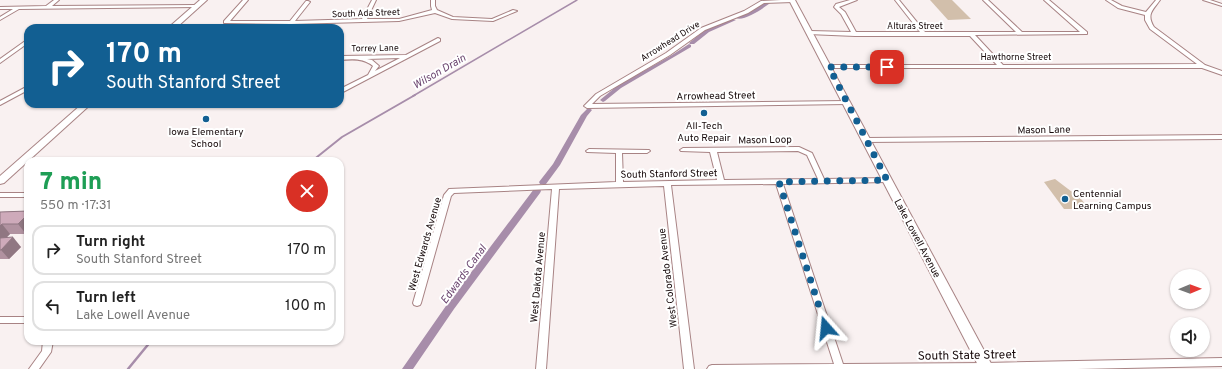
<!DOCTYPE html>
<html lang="en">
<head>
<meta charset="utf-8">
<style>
  body { margin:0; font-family:Overpass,sans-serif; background:#f6f6f6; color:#222; height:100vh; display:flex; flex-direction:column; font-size:15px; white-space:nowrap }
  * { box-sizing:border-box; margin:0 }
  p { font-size:13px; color:#767676 }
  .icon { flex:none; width:22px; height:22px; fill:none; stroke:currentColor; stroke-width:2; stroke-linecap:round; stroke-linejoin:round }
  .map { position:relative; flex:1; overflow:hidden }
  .side { position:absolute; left:24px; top:157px; width:320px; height:188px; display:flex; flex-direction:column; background:#fff; border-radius:12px; box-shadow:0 1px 3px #0004 }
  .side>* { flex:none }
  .banner { position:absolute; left:24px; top:24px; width:320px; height:84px; border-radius:12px; box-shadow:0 1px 3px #0004; background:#125f92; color:#fff; overflow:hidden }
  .needle { width:26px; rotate:89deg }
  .buttons { position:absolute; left:1170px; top:269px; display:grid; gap:8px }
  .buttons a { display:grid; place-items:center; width:40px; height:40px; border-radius:50%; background:#fff; box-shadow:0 1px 3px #0004; font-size:20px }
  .pin { position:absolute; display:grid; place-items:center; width:34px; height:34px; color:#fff; margin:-17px; border-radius:8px; box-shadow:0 2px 6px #0006 }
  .me { position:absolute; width:44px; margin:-22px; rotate:342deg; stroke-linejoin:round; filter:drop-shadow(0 0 3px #0008) }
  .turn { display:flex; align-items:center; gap:14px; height:84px; padding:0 16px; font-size:18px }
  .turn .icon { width:52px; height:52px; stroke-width:2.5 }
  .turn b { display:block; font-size:28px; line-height:34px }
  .round { display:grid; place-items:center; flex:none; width:42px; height:42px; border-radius:21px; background:#f6f6f6 }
  .overview { display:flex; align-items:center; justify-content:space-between; height:68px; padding:0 16px }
  h1 { font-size:24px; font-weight:800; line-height:30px; color:#1e9e55 }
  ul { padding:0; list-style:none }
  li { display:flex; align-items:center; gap:12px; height:50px; margin:0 8px 6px; padding:0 8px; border:2px solid #e0e0e0; border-radius:12px }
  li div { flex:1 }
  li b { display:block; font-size:15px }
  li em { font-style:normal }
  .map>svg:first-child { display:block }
  .green { fill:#d2bfab }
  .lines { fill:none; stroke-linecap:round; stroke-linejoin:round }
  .stream-far2 { stroke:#a78daa; stroke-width:1.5 }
  .stream-far1 { stroke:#a78daa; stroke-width:2 }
  .stream { stroke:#a78daa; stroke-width:2.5 }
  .canal { fill:#a78daa; fill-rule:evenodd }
  .street-casing { stroke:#a88384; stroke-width:2 }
  .secondary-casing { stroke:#a88384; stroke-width:2 }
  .street { fill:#fff; fill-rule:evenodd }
  .secondary { fill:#fff; fill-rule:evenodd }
  .wall { fill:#b192a0 }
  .shaded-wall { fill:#907782 }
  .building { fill:#ceaaba; stroke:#907782 }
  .route { stroke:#125f92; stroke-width:7; stroke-dasharray:0 12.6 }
  .poi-dot { fill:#125f92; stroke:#fff; stroke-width:1.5 }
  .labels { text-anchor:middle; stroke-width:4; stroke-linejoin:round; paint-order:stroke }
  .far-street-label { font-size:9px; fill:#16090a; stroke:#fff }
  .street-label { font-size:10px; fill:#16090a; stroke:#fff }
  .poi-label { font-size:10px; fill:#16090a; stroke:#fff }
  .water-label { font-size:11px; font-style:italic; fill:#6b456f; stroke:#fff }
  .near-street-label { font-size:12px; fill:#16090a; stroke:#fff }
</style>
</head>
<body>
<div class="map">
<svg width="1222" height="369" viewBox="0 0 1222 369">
  <rect width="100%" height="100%" fill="#f9f1f1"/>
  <g class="green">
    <path d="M930,0H952L971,19L948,20Z"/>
    <path d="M1055,179L1080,198L1090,209H1064L1044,182Z"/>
  </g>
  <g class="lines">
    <path class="stream-far2" d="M413,96L577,0"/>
    <path class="stream-far1" d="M312,161L342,137L415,95"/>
    <path class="stream" d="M128,369L151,341"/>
    <g class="canal">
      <path d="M765,2L770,3C764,8 743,22 736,18L753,10Z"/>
      <path d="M731,19L736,20L709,32L694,44H690L689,43L705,30Z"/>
      <path d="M689,44L691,45V47L621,88L605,101L603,102L600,100L617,86L672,55Z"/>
      <path d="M589,108L592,110L587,116L560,165L546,184H540L539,182L553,164L581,115L587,109Z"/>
      <path d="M537,188L540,189L541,191L540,193L454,309L413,369H402L448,303L534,189Z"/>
    </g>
    <g class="street-casing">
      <g id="street">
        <path d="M54,0H59L52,6L197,5L199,6L197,7L19,9L0,20V17L13,9H0V7L46,6Z"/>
        <path d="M243,0H248L230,21H290L306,1H308L310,2L295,21L362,19L372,0H376L367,19H399L432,10L431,6V0H435V6L437,10L453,17L492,19L513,10L517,11L493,21L452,19L435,13L399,21L291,24L224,23V21Z"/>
        <path d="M781,0H795V1L793,2L764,3L748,13L705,30L670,55L600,96L592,104L846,101L849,103L848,104L587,108L584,106L596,94L666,53L701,28L744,11L761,1Z"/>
        <path d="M850,0H857L839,7L845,12L856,32H920L895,0H899L925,32H1016L983,0H988L1022,32H1080L1044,0H1049L1087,32V34L975,35L1003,65L1197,64L1150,29L1145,20V15L1118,8L1106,0H1111L1122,6L1146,12L1156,0H1160C1153,10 1146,14 1154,27L1205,65L1222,71V75L1202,68H827V66L829,65H997L970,36H855L808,34L807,33L810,31L851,32L841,14L834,7L836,4Z"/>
        <path d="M1203,0H1210L1222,4V6Z"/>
        <path d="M438,38L440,39V41L343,92H340V89L368,75L373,66C363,58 352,59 340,60V56L406,55ZM400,58L375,71L379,66L372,60L367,59Z"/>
        <path d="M28,39V43L0,63V59Z"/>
        <path d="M28,86V90L0,105V101Z"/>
        <path d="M1222,135V139L866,142L863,140L866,138Z"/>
        <path d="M799,147L812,153L824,179L887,178L890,180L887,182L783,184L843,364L986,363L1222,358V366L1077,369H707L709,366L712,365L834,364L776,184L671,185L694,369H684L664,186L559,189L546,369H536L552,189L454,193L451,196L421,303L420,305L417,306L414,305L413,303L444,195L449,189L616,182V153L587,152L586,151L589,149L649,150L650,151L647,153H622L623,182L717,180L710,152L681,151L680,150L683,148ZM798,151L807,155L818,179L724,180L717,152Z"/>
        <rect x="0" y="193" width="28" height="4"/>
        <rect x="0" y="317" width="28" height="6"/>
        <path d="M43,341H53L51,352L39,369H29L42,351Z"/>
      </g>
    </g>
    <g class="secondary-casing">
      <g id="secondary">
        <path d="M200,0H207L176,28H168Z"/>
        <path d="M789,0H795L994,369H980Z"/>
        <path d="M82,104H91L4,183L0,184V176Z"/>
      </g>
    </g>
    <use href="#street" class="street"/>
    <use href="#secondary" class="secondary"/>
  </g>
  <path class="wall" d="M28,211L26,234H10L6,238L21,247L9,259H0V212Z"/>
  <g class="shaded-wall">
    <path d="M28,214V231L26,234L18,224Z"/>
    <path d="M2,224L10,234L0,244V226Z"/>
    <path d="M13,237L21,247L9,259L1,250Z"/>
  </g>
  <g class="building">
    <path d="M28,211V214L18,224H2L0,226V212Z"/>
    <path d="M13,237L1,250H0V238Z"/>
  </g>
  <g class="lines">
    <path class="route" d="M826,328L779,182L887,180L829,67H887"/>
  </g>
  <g class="poi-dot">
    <circle cx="704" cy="113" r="4"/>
    <circle cx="206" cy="119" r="4"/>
    <circle cx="1065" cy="199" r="4"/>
  </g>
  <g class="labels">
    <g class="far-street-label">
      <text transform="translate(366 13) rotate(-2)" y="3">South Ada Street</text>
      <text x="915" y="29">Alturas Street</text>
      <text transform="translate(670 41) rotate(-32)" y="3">Arrowhead Drive</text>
      <text transform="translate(375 48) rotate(-1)" y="3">Torrey Lane</text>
      <text x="1016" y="60">Hawthorne Street</text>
    </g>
    <g class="street-label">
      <text transform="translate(716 95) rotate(-1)" y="4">Arrowhead Street</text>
      <text transform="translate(1044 129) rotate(-1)" y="4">Mason Lane</text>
      <text transform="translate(765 139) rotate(-1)" y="4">Mason Loop</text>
      <text transform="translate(669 173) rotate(-1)" y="4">South Stanford Street</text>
      <text transform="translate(918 238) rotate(62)" y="4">Lake Lowell Avenue</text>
      <text transform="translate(424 244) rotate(-74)" y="4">West Edwards Avenue</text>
      <text transform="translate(537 277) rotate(-85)" y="4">West Dakota Avenue</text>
      <text transform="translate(667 278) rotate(-97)" y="4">West Colorado Avenue</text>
    </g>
    <g class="poi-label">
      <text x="704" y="129">All-Tech<tspan x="704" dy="12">Auto Repair</tspan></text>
      <text x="206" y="135">Iowa Elementary<tspan x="206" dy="12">School</tspan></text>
      <text x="1073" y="197" text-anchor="start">Centennial<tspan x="1073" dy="12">Learning Campus</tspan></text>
    </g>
    <g class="water-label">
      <text transform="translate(439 71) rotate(-30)" y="4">Wilson Drain</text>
      <text transform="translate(463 274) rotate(-54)" y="4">Edwards Canal</text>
    </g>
    <g class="near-street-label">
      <text transform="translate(967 355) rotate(-1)" y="4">South State Street</text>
    </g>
  </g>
</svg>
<div class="buttons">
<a><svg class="needle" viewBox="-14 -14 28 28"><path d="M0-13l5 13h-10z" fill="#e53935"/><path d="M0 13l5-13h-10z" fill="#767676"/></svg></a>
<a><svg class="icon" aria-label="sound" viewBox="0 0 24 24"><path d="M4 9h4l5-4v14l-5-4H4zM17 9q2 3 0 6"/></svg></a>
</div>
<div class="pin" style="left:887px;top:67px;background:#d93025"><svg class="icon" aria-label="arrive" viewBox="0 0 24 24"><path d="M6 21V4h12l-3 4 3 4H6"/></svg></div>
<svg class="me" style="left:826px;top:328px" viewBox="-20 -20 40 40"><path d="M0-17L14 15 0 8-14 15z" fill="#125f92" stroke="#fff" stroke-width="4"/></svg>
<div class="banner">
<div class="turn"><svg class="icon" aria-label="right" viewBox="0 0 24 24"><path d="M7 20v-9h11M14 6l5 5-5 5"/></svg><div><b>170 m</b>South Stanford Street</div></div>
</div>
<section class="side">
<div class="overview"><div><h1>7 min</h1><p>550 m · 17:31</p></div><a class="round" style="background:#d93025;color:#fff"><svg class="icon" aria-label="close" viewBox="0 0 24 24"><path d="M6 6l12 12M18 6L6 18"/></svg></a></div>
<ul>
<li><svg class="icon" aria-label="right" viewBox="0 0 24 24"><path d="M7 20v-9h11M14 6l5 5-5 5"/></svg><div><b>Turn right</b><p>South Stanford Street</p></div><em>170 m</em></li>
<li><svg class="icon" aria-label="left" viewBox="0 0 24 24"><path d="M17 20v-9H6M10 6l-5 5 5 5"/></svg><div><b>Turn left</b><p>Lake Lowell Avenue</p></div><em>100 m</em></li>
</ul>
</section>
</div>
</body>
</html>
